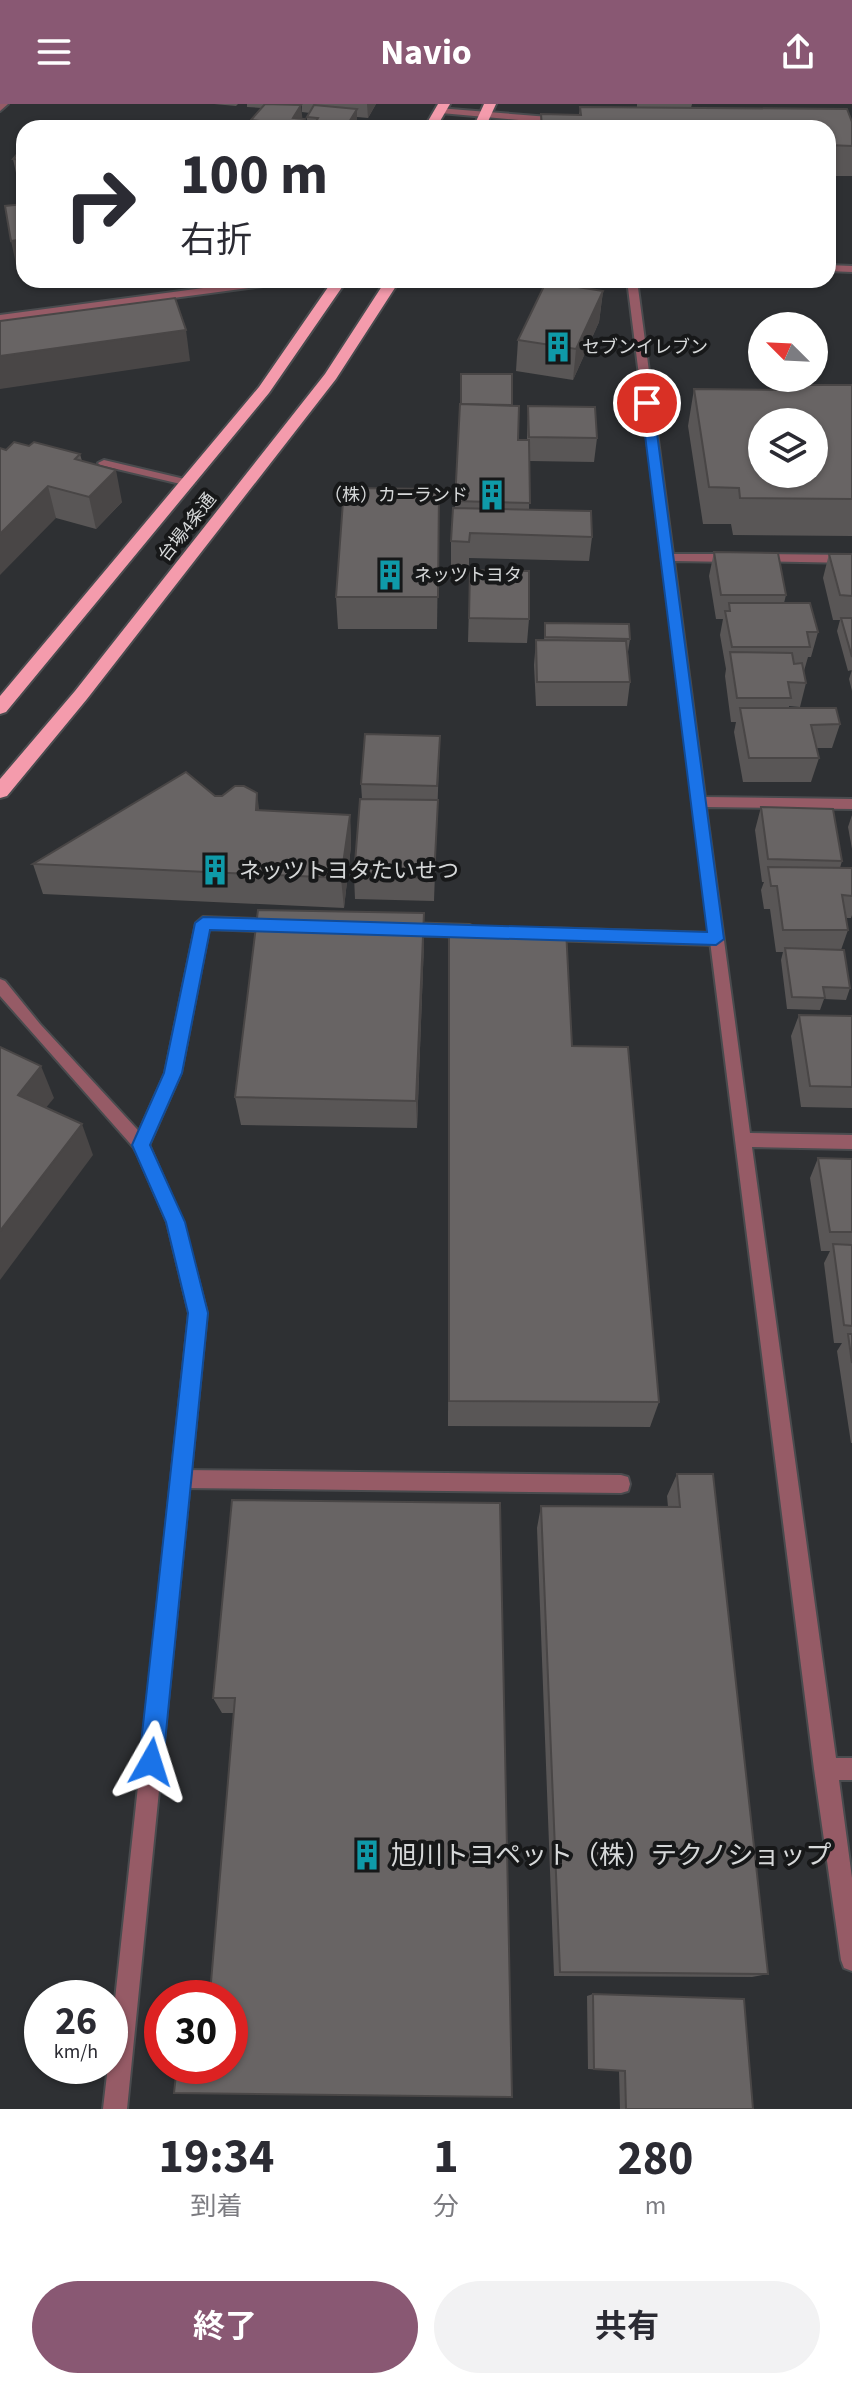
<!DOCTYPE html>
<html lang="ja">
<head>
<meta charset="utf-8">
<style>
  body { margin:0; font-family:"Source Sans 3","Noto Sans JP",sans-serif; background:#f2f2f3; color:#2b2b33; height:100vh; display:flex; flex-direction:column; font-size:30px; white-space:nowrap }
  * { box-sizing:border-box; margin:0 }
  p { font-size:26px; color:#7c7c81 }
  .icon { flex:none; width:44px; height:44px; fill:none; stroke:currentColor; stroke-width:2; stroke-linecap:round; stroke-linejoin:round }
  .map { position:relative; height:2005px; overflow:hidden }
  .drawer { display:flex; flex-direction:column; background:#fff; flex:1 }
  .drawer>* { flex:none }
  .banner { position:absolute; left:16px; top:16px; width:820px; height:168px; border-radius:24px; box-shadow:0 2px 6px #0004; background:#fff; color:#2b2b33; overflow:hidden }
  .needle { width:52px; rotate:294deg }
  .fabs { position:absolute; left:748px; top:208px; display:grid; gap:16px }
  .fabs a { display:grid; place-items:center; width:80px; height:80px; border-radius:50%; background:#fff; box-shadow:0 2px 6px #0004; font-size:40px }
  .speed { position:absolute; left:24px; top:1876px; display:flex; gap:16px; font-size:40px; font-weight:700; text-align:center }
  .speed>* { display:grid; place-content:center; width:104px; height:104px; border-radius:50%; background:#fff; box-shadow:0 2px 6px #0004; line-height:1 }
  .speed small { font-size:20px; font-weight:400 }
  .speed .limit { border:12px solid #d22; background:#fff; color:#111 }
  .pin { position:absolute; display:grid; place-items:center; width:68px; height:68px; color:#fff; margin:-34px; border:4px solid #fff; border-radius:50%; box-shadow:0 2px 8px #0007 }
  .me { position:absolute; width:88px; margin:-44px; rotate:6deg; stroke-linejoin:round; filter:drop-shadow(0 0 6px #0008) }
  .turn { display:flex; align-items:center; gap:28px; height:168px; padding:0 32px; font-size:36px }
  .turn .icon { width:104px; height:104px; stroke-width:2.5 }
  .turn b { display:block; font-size:56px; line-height:68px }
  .eta { display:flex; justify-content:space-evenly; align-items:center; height:136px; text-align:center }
  .eta b { font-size:48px; font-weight:700; line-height:56px }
  .primary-button { display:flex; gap:16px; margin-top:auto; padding:16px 32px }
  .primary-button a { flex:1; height:92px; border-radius:48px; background:#895873; color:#fff; font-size:32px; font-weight:700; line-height:92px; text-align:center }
  .primary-button a+a { background:#f2f2f3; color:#2b2b33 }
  header { display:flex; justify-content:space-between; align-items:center; height:104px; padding:0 32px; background:#895873; color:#fff; font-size:36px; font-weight:700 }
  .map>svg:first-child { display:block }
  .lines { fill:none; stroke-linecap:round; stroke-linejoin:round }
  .service-casing { stroke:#494b4e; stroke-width:4 }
  .minor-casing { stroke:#494b4e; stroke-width:4 }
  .tertiary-casing { stroke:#494b4e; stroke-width:4 }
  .trunk-casing { stroke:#494b4e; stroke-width:4 }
  .service { fill:#965b66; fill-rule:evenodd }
  .minor { fill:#965b66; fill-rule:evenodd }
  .tertiary { fill:#965b66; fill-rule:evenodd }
  .trunk { fill:#f49bac; fill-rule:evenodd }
  .wall { fill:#595656 }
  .shaded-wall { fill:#494646 }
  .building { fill:#686464; stroke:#494646; stroke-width:2; fill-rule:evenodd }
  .route { fill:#1a73e8; stroke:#114b97; stroke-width:2 }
  .labels { text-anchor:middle; stroke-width:8; stroke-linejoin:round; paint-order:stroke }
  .far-poi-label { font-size:18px; fill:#d6d8d9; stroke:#171819; text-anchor:start }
  .far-street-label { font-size:18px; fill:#d6d8d9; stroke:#171819 }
  .poi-label { font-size:22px; fill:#d6d8d9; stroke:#171819; text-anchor:start }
  .near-poi-label { font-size:26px; fill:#d6d8d9; stroke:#171819; text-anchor:start }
</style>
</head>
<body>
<header><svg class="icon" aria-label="menu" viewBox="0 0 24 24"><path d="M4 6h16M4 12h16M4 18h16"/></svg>Navio<svg class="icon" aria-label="share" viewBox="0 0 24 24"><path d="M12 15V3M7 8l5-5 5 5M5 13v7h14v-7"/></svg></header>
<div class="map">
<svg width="852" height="2005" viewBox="0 0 852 2005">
  <rect width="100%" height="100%" fill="#2e3033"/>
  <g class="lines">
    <g class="service-casing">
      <g id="service">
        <path d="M104,356L193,377L195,379L189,382L100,361L98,359Z"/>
        <path d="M203,813L278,816L285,822L278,828L209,825L181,969L147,1046L141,1048L135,1046L133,1041L165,969L196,819Z"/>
        <path d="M402,819L470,821L477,827L470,833L402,831L395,825Z"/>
        <path d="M545,824L716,829L723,835L716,841L545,836L538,830Z"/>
        <path d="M181,1366L621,1371L628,1373L630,1380L628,1387L621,1389L181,1384L174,1382L172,1375L174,1368Z"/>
      </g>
    </g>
    <g class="minor-casing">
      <g id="minor">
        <path d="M0,0H8L0,7Z"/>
        <path d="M438,4L562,14L566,17L562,20L441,9L438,8Z"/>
        <path d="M264,176H291L286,179L0,217V211Z"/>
        <path d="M627,176H637L673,450H733L739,454L733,458L674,457L705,693L852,695V705L706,703L750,1029L852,1031V1045L752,1043L836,1654H852V1676H839L852,1774V1867L844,1864L841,1856L814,1665Z"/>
        <path d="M760,450L852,451V459L756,457V451Z"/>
        <path d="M0,875L5,877L40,920L147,1036L183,1118L207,1209L127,2005H103L108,1962H110V1942L189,1209L167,1118L135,1045L0,892Z"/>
      </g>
    </g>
    <g class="tertiary-casing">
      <path id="tertiary" d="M828,161L852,162V168L828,167Z"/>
    </g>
    <g class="trunk-casing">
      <g id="trunk">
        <path d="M438,0H450L436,24H424Z"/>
        <path d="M484,0H496L485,24H473Z"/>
        <path d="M333,176H347L269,289L6,608L0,610V592L259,283Z"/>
        <path d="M386,176H400L336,275L87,595L7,692L0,694V675L75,587L325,270Z"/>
      </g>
    </g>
    <use href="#service" class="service"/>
    <use href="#minor" class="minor"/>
    <use href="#tertiary" class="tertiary"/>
    <use href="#trunk" class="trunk"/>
  </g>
  <g class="wall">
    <path d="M214,0H238L236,2Z"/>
    <path d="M247,0H287L302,15H305L306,24H252L251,16L262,4L247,3Z"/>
    <path d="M302,0H376L368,14L357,13V21L369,24H307V13L310,9L302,8Z"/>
    <path d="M637,0H692L691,4L852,18V72H828V24H540L541,10L579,11L580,3H637Z"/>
    <path d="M24,42V79L18,78L13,55Z"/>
    <path d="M603,187L599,218L573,276L516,267L518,236Z"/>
    <path d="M852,281V432L733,431L731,420H703L688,322L694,285L796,286Z"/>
    <path d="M460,300L512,301L518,336H527L528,302L597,334L594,358L530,357L529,406L592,433L589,457L469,454V462L451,461V437L455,404Z"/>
    <path d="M29,342L80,350L82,357L122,398L96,425L56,414L6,346Z"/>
    <path d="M439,385L437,525H338L336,493Z"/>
    <path d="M714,448L786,491L784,499L818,528L811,553H808L804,567L806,579L800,603L789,602V604L840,620L832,644H816L819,654L811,678H743L734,628L736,618H731L725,572L726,565L720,531L723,515H716L709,472Z"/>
    <path d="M829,450H852V587L849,575L852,566L848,567L837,527L840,516H833L823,474Z"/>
    <path d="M470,466L529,515L527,539L468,538Z"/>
    <path d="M545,519L630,535L628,548L630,578L627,602H536L534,561L536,536L544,537Z"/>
    <path d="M440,632L434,797L355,795L354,772L362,695L361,680Z"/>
    <path d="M215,692L260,707L350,711L351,742L344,804L43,790L33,760Z"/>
    <path d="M761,703L842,757L840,764L852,792V811L851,814H846L848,826L841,846L850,884L846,896L824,895L820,906L787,905L781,856L783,848H776L770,805H764L761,786L764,778H762L755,726Z"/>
    <path d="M852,711V745L848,723Z"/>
    <path d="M449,825L572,942L659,1298L650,1323L448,1322Z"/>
    <path d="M424,839L417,1024L241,1021L235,993Z"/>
    <path d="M799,911L852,912V1004L801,1003L791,932Z"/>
    <path d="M818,1054L852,1055V1339H851L837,1247L842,1239H834L824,1159L830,1147H821L810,1074Z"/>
    <path d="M677,1370L768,1870L752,1873L554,1872L537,1424L541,1402L668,1403L667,1392Z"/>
    <path d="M500,1399L233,1609H222L213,1594Z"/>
    <path d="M593,1890L753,2005H620L619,1967L588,1965L587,1892Z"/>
  </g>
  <g class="shaded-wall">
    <path d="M367,0H376L368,14Z"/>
    <path d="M301,1L303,20L305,15L306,24H294L293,14Z"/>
    <path d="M357,5V24L348,20Z"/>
    <path d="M24,135V159L16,160L11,137Z"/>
    <path d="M36,176H63V177L37,180Z"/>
    <path d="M109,176H149L110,181Z"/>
    <path d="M603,187L599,218L573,276L576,245Z"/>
    <path d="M186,226L190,257L0,285V252Z"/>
    <path d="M116,366L122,398L96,425L89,393Z"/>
    <path d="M48,382L56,414L0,471V430Z"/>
    <path d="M257,689L261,720L256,706Z"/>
    <path d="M350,711L351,742L344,804L341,774Z"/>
    <path d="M424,809V839L417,1024L416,997Z"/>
    <path d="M41,962L54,994L31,1022L18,991Z"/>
    <path d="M82,1020L93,1051L0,1176V1127Z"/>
  </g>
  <g class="building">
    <path d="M265,0L301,1L293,14L305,15L300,24H255L260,17L251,16Z"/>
    <path d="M314,1L357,5L348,20L369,22L368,24H312L318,14L307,13Z"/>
    <path d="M580,3L847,5L852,18V42L828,41V24H542L541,10L581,11Z"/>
    <path d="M24,42V56L13,55Z"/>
    <path d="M24,100V135L11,137L5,102Z"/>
    <path d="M546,178L603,187L576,245L518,236Z"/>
    <path d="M175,194L186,226L0,252V217Z"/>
    <path d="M461,270H512V301L461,300Z"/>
    <path d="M805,281H852V395L740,394L739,384L709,383L694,285L796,286ZM762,318H814V370H762Z"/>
    <path d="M460,300L519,302L518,336H529L530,399L455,397Z"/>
    <path d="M528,302L595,303L597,334L529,333Z"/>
    <path d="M14,338L29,342L34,338L80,350L75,355L116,366L89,393L48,382L0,430V344L6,346Z"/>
    <path d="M344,384L439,385L438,493H336Z"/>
    <path d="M453,404L591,407L592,433L470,429L469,438L451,437Z"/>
    <path d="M714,448L778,449L786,491H721Z"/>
    <path d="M829,450H852V492L840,491Z"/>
    <path d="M470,466L529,467V515L469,514Z"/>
    <path d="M729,499H810L818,528H807L810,543H732L725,507H730Z"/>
    <path d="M841,514H852V553Z"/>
    <path d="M545,519L629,520L630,535L545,533Z"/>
    <path d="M536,536L626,537L630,578H537Z"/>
    <path d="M730,548L792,549L794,560L802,559L806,579L788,578L791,594H737Z"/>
    <path d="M740,604H836L840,620L811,621L819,654H749Z"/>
    <path d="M365,630L440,632L437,682L361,680Z"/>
    <path d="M186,668L215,692H222L235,682H244L257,689L256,706L350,711L341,774L33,760Z"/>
    <path d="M360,695L438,696L434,774L354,772Z"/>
    <path d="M761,703L833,705L842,757L768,755Z"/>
    <path d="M768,763L852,764V792L842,791L848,826H783L777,782H771Z"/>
    <path d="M258,806L424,809L416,997L235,993Z"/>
    <path d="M449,825H566L572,942L628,943L659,1298L449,1297Z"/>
    <path d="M785,844L844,846L850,884L823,883L825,894L792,893Z"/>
    <path d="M799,911L852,912V983L810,982Z"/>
    <path d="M0,943L41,962L18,991L82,1020L0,1127Z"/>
    <path d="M818,1054L852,1055V1128H830Z"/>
    <path d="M833,1140L852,1141V1222L844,1221Z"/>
    <path d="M848,1230H852V1259Z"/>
    <path d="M677,1370H713L768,1870L560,1868L541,1402L680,1403Z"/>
    <path d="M232,1396L500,1399L512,1993L174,1989L177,1962H230V1894H183L184,1890H210L235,1594H213Z"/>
    <path d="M593,1890L744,1895L753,2005H626L625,1967L594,1965Z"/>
  </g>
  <path class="route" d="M647,296L653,299L724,835L716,841L210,826L182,969L150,1041L185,1118L208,1209L163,1658L160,1667L151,1670L143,1667L139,1658L188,1209L166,1118L132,1041L164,969L195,819L203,813L707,828L641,299Z"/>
  <defs>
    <g id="building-bare" transform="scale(2.4)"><path d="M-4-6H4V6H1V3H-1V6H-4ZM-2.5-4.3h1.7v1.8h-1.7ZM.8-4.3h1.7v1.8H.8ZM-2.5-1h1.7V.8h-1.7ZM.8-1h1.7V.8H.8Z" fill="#0f9aa8" stroke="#171819" stroke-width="2.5" paint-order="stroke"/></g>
  </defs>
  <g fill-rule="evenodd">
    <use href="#building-bare" x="558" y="243"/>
    <use href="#building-bare" x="492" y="391"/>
    <use href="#building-bare" x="390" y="471"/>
    <use href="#building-bare" x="215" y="766"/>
    <use href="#building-bare" x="367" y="1751"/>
  </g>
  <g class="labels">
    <g class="far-poi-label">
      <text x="582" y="249">セブンイレブン</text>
      <text x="468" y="397" text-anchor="end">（株）カーランド</text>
      <text x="414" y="477">ネッツトヨタ</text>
    </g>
    <g class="far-street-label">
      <text transform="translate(187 423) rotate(-52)" y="6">台場4条通</text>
    </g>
    <g class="poi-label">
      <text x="239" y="774">ネッツトヨタたいせつ</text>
    </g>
    <g class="near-poi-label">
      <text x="391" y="1760">旭川トヨペット（株）テクノショップ</text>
    </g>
  </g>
</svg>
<div class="fabs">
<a><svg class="needle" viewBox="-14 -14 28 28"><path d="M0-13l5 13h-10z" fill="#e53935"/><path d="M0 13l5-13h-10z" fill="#7c7c81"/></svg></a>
<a><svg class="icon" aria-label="layers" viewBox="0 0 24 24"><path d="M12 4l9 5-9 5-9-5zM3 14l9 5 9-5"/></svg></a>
</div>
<div class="speed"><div>26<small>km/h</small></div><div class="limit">30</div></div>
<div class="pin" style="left:647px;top:299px;background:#d93025"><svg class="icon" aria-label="arrive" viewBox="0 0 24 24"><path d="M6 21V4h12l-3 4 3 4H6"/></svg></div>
<svg class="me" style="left:151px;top:1658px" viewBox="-20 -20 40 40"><path d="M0-17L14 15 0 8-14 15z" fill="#1a73e8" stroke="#fff" stroke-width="4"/></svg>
<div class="banner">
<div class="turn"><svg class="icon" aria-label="right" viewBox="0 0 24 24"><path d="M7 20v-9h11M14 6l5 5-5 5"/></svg><div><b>100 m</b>右折</div></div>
</div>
</div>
<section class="drawer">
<div class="eta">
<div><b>19:34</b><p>到着</p></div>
<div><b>1</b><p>分</p></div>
<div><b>280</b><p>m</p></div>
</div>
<div class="primary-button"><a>終了</a><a>共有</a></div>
</section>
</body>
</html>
